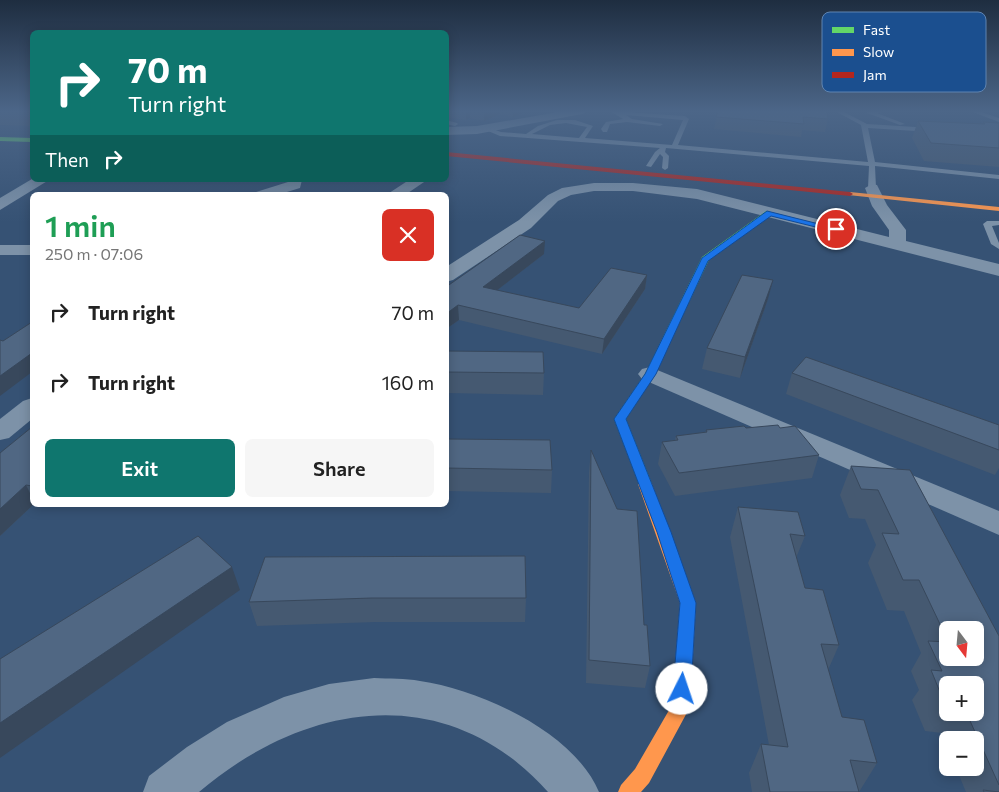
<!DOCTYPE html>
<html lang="en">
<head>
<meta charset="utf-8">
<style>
  body { margin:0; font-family:Commissioner,sans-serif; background:#f6f6f6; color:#222; height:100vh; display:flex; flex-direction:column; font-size:19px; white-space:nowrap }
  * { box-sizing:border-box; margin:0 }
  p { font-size:16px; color:#767676 }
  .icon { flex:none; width:28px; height:28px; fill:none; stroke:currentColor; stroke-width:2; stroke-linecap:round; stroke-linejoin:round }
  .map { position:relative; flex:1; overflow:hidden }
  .sheet { position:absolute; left:30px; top:192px; width:419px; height:315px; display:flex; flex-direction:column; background:#fff; border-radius:8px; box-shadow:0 2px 12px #0003 }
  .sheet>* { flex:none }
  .top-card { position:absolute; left:30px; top:30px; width:419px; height:152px; border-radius:8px; box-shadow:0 2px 12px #0003; background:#0f766e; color:#fff; overflow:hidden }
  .needle { width:32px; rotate:164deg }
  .buttons { position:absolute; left:939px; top:621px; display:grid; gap:10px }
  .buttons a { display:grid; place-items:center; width:45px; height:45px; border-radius:8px; background:#fff; box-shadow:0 2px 12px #0003; font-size:25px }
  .pin { position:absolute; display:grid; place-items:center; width:42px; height:42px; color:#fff; margin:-21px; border:2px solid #fff; border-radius:50%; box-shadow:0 1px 5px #0007 }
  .me { position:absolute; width:55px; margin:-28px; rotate:4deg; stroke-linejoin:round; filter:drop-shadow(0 0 4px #0008) }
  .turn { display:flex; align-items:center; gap:18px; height:105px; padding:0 15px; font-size:22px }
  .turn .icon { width:65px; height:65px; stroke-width:2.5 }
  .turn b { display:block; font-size:35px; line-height:42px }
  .then { display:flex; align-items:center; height:48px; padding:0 15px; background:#0003; gap:10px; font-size:19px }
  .round { display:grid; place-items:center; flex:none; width:52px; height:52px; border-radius:8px; background:#f6f6f6 }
  .overview { display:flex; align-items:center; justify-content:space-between; height:85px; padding:0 15px }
  h1 { font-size:30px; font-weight:600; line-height:38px; color:#1e9e55 }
  .cta { display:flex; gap:10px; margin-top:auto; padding:10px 15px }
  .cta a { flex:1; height:58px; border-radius:8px; background:#0f766e; color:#fff; font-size:20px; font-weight:600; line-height:58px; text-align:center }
  .cta a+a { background:#f6f6f6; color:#222 }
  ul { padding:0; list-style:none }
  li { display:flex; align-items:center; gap:15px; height:70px; padding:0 15px }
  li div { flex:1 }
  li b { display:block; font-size:19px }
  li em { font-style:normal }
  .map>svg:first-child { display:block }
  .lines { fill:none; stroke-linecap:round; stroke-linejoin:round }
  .lane { fill:#7d92a8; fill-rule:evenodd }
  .street { fill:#7d92a8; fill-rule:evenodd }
  .fast { fill:#63d668; fill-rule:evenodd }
  .slow { fill:#ff974d; fill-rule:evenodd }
  .jam { fill:#b3261e; fill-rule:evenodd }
  .wall { fill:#455971; fill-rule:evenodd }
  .shaded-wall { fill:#38485c }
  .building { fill:#506783; stroke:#38485c }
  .route { fill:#1a73e8; stroke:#114b97 }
  .key { fill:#1b4f8f; stroke:#5f84b1; stroke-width:1 }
  .key-label { font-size:14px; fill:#fff }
</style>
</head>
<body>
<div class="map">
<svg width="999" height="792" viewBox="0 0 999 792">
  <rect width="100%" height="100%" fill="#365274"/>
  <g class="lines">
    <g class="lane">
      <path d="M610,111L685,116L689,119L678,145L868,162L861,125L835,111H842L867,124L932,128L935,130L932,132L868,128L875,162L999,175V179L875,166L876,188L872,190L868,188L869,166L666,148L665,152L669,156L668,168L665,170L662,168L663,157L660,154L651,167L646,166L655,152L660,148L500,136L481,128L484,126L501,132L526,134L538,126L557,120H575L593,126L585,138L672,145L683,120L626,115L632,119L663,124L660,126L627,122L610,124L607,132H603L601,129L606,122L623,119ZM566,123L587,127L579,138L532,134L550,125Z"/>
      <path d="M867,111H885L877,113L905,124L900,125L867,113Z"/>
      <path d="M970,111H978L999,118V122Z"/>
      <path d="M446,120L457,123L458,124L455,126L446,124Z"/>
      <path d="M999,221V225L992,226L999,243V249L991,244L983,224L987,221Z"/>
    </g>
    <g class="street">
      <path d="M564,111H588L582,114L477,134L446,135V127L477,126Z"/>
      <path d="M32,179L49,180L0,210V198Z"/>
      <path d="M288,180H302L300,188L277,195H253L256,192L288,182Z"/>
      <path d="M409,180H427L405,195H386Z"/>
      <path d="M594,183H633L697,189L889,237V230L872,206L865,188L872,184L877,185L887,205L906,230V241L999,264V276L697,199L633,191H594L571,195L558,201L531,228L453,280L446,282V267L519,220L548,195L562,188Z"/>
      <rect x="0" y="245" width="32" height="10"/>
      <path d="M650,367L999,511V535L642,379L638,374L642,369Z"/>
      <path d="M32,398V419L9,438L0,440V419L23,401Z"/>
      <path d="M374,678C389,679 405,678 420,681C481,690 574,732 599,792H548C447,679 306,701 199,792H143L149,776L187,747L227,722L284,697L329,684Z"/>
    </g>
    <g class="fast">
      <path d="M0,137L32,138V142L0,141Z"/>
      <path d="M766,211L773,213L709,260L655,374L626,419L652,484L650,487H640L614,419L645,374L702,257Z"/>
    </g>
    <g class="slow">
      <path d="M850,192L999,207V211L848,195L847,194Z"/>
      <path d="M645,479L650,481L652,484L696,603L690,707L649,783L641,792H618L621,785L635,769L672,705L680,603L638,484L640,481Z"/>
    </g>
    <path class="jam" d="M446,152L850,192L853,194L850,196L446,156Z"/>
  </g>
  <g class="wall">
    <path d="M0,111H32V126L0,125Z"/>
    <path d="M446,111H527L513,117L500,114L484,121L470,118L466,120L446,117Z"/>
    <path d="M718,111L828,119L825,132L802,130L801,137L714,129Z"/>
    <path d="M918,121L982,124L983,122L999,123V167L924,161L912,138Z"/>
    <path d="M544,254L497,290L579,308L647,275L645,289L602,354L459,320L446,329V287Z"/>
    <path d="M768,299L740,378L702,369L707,348Z"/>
    <path d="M446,351L544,373L543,395L446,393Z"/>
    <path d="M792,373L999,425V468L995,475L786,394Z"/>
    <path d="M32,427L33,505L0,536V453Z"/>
    <path d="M746,428H780L819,455L812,478L675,496L658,464L662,442L675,440L676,436L705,433L706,430Z"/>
    <path d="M446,439L552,470L551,493L446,491Z"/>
    <path d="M591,450L644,625L650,666L645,688L586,683L589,472Z"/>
    <path d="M851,466L910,470L999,636V792H966L956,768H975V740H948V747L942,733L925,731L912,700L919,690L911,671L921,653L904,611L887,610L868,563L876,545L865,519L849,518L840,495ZM948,685L975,712H948Z"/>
    <path d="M738,507L805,536L796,558L805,588L839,645L828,670L842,717L877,763L859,792H752L749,773L761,744L769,745L730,537Z"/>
    <path d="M265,557L526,598L525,622H376L257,626L249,602Z"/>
  </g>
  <g class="shaded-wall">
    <path d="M29,111H32V120Z"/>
    <path d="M466,111H470V118L466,120Z"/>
    <path d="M484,111H500V114L484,121Z"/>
    <path d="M513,111H527L513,117Z"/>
    <path d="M545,241L544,254L483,301V287Z"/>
    <path d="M647,275L645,289L602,354L604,339Z"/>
    <path d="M773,280L768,299L740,378L745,357Z"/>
    <path d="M458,305L459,320L446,329V314Z"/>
    <path d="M32,353V372L0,396V376Z"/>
    <path d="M26,485L32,497L33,505L0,536V509Z"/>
    <path d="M232,567L240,590L0,758V723Z"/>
  </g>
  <g class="building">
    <path d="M718,111H827L828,119L803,117L804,124L716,117Z"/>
    <path d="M918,121L985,124L983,122L999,123V148L931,143Z"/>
    <path d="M520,235L545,241L483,287L579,308L611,268L647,275L604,339L458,305L446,314V287Z"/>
    <path d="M742,275L773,280L745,357L707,348Z"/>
    <path d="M32,322V353L0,376V340L3,341Z"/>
    <path d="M446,351L543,352L544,373L446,372Z"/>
    <path d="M806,357L999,425V450L792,373Z"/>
    <path d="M778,425L780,428L795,426L819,455L679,473L662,442L678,440L676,436L707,432L706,430L744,426L746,428Z"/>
    <path d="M32,427V486L26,485L0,509V453Z"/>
    <path d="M446,439L550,440L552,470L446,468Z"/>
    <path d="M591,450L617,509L637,511L644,625H647L650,666L589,660Z"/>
    <path d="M851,466L910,470L999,636V785L966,712H975V685H948V702H944L931,670L942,671L928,641L948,642V658H975V630H948V641L919,580H903L882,533L899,534L878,490L861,489Z"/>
    <path d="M738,507L798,512L805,536L790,534L805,588L823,590L839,645L821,644L842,717L864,720L877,763L850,760L859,792H770L761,744L788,747Z"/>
    <path d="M198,536L232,567L0,723V659Z"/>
    <path d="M525,556L526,598H372L249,602L265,557Z"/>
    <path d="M983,790L999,792H984Z"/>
  </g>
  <linearGradient id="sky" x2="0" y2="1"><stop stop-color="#1e2d40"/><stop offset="0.5" stop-color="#4c6688"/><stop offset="1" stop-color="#4c6688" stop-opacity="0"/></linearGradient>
  <rect width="999" height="222" fill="url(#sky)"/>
  <path class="route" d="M767,211L839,229L836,232L771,216L708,261L656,374L626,419L671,532L696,603L691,689L688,695L682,698L676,695L673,689L680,603L657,532L614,419L645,374L702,258Z"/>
  <rect x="822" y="12" width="164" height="80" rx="8" class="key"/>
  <rect x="832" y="27" width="22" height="6" fill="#63d668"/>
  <rect x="832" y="49" width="22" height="7" fill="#ff974d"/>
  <rect x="832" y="72" width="22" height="6" fill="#b3261e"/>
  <g class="key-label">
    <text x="863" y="35">Fast</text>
    <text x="863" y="57">Slow</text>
    <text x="863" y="80">Jam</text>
  </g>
</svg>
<div class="buttons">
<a><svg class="needle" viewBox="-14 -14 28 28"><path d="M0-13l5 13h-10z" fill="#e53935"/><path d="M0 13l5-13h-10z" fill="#767676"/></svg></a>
<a>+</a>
<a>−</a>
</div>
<div class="pin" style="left:836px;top:229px;background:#d93025"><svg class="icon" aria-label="arrive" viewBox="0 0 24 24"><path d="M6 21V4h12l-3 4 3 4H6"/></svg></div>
<svg class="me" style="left:682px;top:689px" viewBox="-20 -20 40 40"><circle r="19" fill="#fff"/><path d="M0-13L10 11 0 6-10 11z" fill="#1a73e8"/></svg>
<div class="top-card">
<div class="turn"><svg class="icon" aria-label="right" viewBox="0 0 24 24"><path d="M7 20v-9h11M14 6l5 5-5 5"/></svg><div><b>70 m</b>Turn right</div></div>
<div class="then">Then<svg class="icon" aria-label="right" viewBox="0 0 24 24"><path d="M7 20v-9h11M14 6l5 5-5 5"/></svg></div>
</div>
<section class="sheet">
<div class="overview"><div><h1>1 min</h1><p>250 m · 07:06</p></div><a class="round" style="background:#d93025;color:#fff"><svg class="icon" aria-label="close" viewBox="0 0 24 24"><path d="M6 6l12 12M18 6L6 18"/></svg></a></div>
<ul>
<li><svg class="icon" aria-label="right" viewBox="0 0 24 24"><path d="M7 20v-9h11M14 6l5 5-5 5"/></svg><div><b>Turn right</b></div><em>70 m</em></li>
<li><svg class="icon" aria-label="right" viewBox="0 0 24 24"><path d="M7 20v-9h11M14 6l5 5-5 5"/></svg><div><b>Turn right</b></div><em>160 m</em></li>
</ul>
<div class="cta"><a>Exit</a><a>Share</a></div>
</section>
</div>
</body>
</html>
